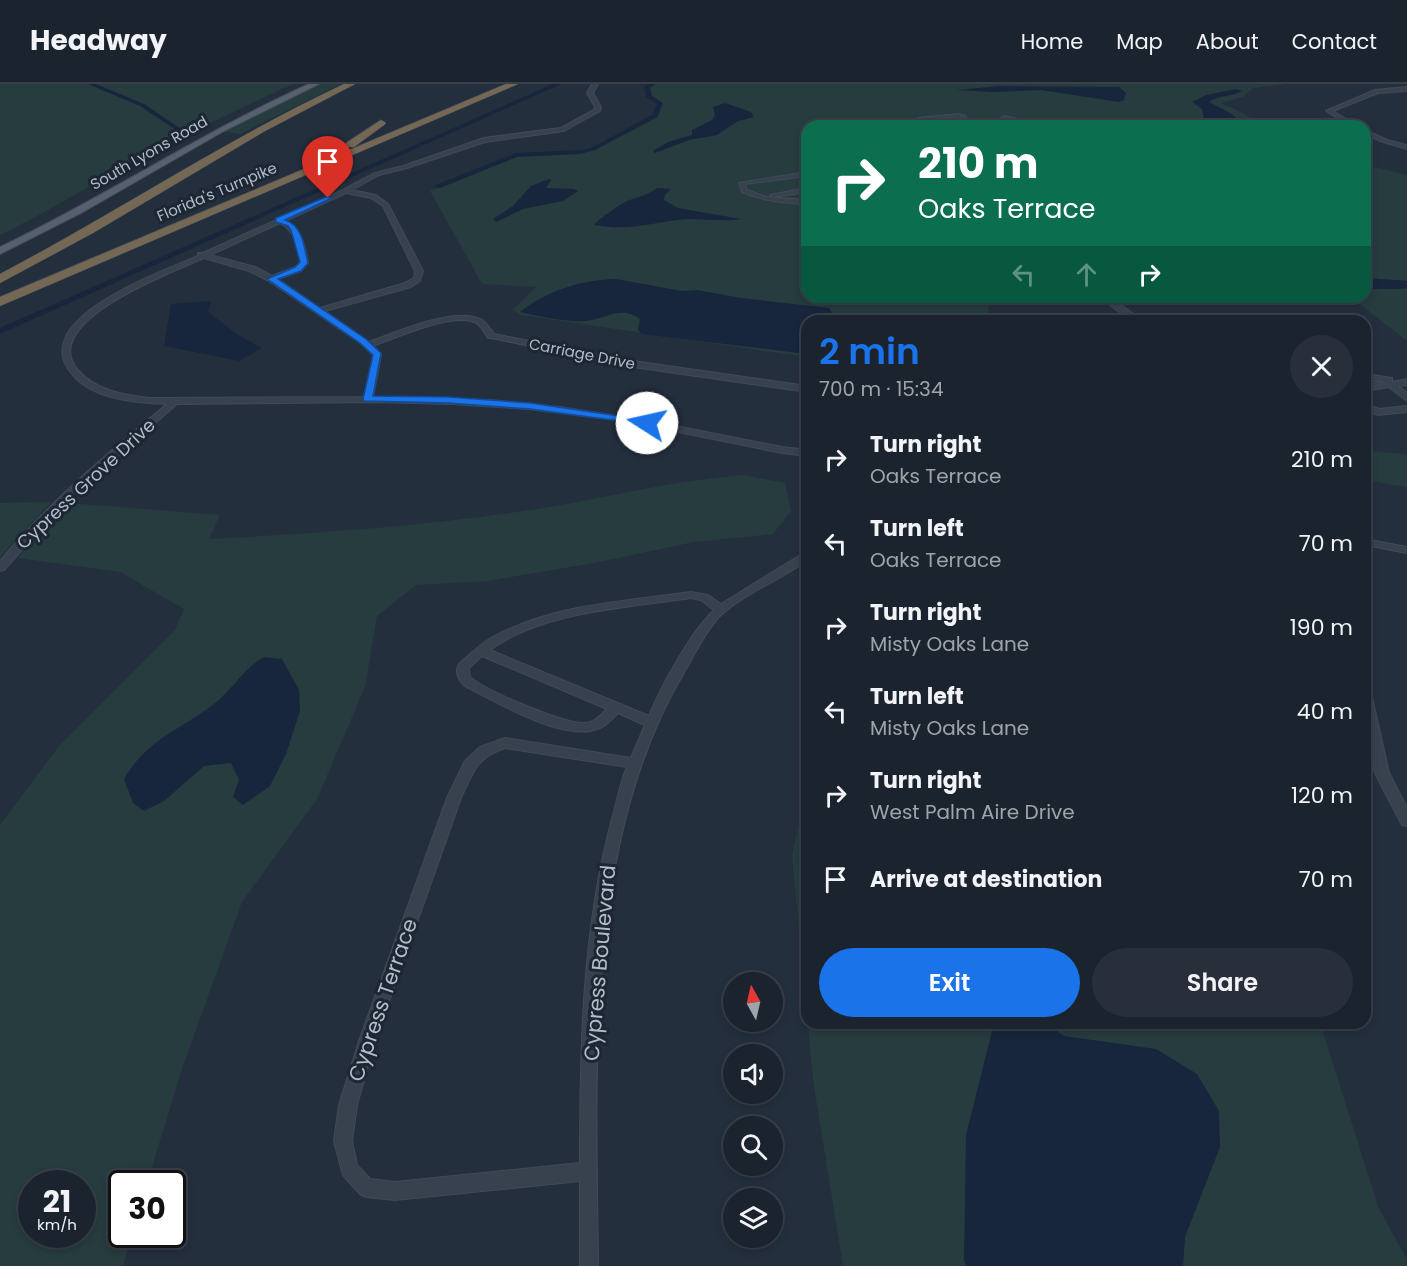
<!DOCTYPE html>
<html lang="en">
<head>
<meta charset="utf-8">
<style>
  body { margin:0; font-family:Poppins,sans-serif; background:#282f3a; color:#f1f3f6; height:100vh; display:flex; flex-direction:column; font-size:22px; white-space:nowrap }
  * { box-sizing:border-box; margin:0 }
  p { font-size:20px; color:#a0a4aa }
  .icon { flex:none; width:33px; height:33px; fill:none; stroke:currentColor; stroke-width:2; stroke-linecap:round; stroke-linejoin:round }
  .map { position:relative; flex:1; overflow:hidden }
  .side { position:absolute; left:801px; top:231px; width:570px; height:714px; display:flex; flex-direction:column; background:#1b232e; border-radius:18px; box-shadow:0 3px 9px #0003,0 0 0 2px #39404a }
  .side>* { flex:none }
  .banner { position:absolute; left:801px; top:36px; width:570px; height:183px; border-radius:18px; box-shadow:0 3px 9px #0003,0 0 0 2px #39404a; background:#0b6e4f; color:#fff; overflow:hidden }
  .needle { width:39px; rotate:352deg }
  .buttons { position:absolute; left:723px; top:888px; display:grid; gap:12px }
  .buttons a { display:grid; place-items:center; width:60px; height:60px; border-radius:50%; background:#1b232e; box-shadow:0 3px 9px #0003,0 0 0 2px #39404a; font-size:30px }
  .speed { position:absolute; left:18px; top:1086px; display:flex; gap:12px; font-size:30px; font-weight:700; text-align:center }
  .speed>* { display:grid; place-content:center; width:78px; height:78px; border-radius:50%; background:#1b232e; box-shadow:0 3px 9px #0003,0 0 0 2px #39404a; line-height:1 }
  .speed small { font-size:15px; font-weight:400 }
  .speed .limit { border:3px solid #111; border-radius:9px; background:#fff; color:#111 }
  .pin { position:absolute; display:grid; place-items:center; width:51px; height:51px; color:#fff; margin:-62px -26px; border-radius:50% 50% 50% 0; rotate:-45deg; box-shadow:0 0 6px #0007 }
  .pin .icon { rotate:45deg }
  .me { position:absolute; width:66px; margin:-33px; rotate:280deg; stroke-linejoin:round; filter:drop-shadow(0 0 4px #0008) }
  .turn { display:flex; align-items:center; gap:21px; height:126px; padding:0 18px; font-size:27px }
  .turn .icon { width:78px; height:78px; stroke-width:2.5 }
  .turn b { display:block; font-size:42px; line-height:51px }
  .lanes { display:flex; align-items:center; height:57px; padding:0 18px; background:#0003; justify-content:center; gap:30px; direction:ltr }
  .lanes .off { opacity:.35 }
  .round { display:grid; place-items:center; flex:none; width:63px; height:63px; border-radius:32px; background:#282f3a }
  .head { display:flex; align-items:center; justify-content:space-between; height:102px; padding:0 18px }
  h1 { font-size:36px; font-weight:600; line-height:45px; color:#1a73e8 }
  .primary-button { display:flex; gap:12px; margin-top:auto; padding:12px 18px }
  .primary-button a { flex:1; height:69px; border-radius:36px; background:#1a73e8; color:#fff; font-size:24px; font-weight:600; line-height:69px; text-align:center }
  .primary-button a+a { background:#282f3a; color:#f1f3f6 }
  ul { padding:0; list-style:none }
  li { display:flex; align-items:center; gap:18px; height:84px; padding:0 18px }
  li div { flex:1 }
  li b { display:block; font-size:22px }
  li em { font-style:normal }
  header { display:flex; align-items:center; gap:36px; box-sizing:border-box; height:84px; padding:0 30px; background:#1b232e; border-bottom:2px solid #39404a }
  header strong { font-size:28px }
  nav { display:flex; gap:33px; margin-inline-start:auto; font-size:21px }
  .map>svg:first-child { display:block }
  .green { fill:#263c3f; fill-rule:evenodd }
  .water { fill:#17263c }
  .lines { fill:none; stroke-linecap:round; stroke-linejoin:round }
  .canal { fill:#17263c; fill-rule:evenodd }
  .street-casing { stroke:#414a57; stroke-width:2 }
  .primary-casing { stroke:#414a57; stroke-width:2 }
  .highway-casing { stroke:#434c59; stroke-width:1 }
  .street { fill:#38414e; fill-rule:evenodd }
  .primary { fill:#56606e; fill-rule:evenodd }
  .highway { fill:#746855; fill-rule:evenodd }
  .route { fill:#1a73e8; stroke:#114b97; stroke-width:1.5 }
  .labels { text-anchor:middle; stroke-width:6; stroke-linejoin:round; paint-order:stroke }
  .far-street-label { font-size:15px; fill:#b4bcc9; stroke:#1d2633 }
  .street-label { font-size:18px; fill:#b4bcc9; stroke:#1d2633 }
  .near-street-label { font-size:21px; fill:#b4bcc9; stroke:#1d2633 }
</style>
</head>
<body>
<header>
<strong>Headway</strong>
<nav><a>Home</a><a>Map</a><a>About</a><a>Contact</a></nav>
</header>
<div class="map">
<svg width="1407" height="1182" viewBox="0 0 1407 1182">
  <rect width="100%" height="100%" fill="#242f3e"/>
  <g class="green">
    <path d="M0,0H293C235,27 177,54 121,85C80,107 42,131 0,151Z"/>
    <path d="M319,0H341L240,50L223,47Z"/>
    <path d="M655,0H1288L1253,4L1243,13L1221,19L1247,31L1259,42H807V213H990L987,236L985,237H807V273L521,231L513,226L536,203L482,200L430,107L519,72L594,66L659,32L662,19L651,11L650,3Z"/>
    <path d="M1365,81L1407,91V197L1365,194Z"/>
    <path d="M1365,205H1407V257L1351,213H1365Z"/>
    <path d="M1365,367L1407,370V403L1365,396Z"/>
    <path d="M744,391L785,399L791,427L773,450L694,458L594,479L488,497L416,501L377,532L365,603L317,715L242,818L182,985L147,1099L122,1100V1150L132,1151L123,1182H0V741L59,662L175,546L184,525L120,488L18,474L68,419L220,431L209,455C321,449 432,442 543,424C610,413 676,396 744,391ZM32,1100H82V1150H32Z"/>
    <path d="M51,418L0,473V419Z"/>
    <path d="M807,697V931L792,772Z"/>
    <path d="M808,939H1320L1379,1125L1407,1175V1182H843L813,996Z"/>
  </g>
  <g class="water">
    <path d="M999,2L1119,3L1126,9L1124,16L1119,18L1041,6L993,8L956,6Z"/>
    <path d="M1236,5L1242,7C1232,13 1218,11 1209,18L1232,30L1245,42L1210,40L1204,35L1202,25L1192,18L1206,11Z"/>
    <path d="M725,19L751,28L754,33L738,37L717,51L689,56L655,69L653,67L668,58L692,51V46L712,36L715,32L713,23Z"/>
    <path d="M549,95L551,96L546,104L574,105L578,107L563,117L523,125L496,138L493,135L513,122L531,102Z"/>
    <path d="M657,104L671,105L665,111L664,116L678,124L741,135C724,138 707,135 690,135C654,137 633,148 594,141C595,138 619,121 625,118C636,113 647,112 657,104Z"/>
    <path d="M1365,194L1407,197V203L1400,205H1365Z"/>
    <path d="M616,195L682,207L697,206L741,214L829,224L833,231V237H807V270L642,250L638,246L640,235C620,221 607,235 586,237C564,238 542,233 520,228C548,206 581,196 616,195Z"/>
    <path d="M209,217L211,219L208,228L238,251L262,264L239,277L164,262L171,220Z"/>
    <path d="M264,573L282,575L299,606L300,627L286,670L270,702L243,721L233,713L239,696L231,679L204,682L164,717L144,727L133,719L124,695C149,652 185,645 220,615C235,601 245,584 264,573Z"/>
    <path d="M994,939H1045L1064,952L1156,965L1197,990L1219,1027L1220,1063L1185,1153L1183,1182H966L964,1176L966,1051Z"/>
  </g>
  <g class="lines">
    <g class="canal">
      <path d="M88,0H96L144,20L187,49L182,50L140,22Z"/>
      <path d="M553,0H561L0,250V244Z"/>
      <path d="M648,0H655L650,4L652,12L663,19L657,33L595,66L580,70L517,73L440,104L433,102L516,69L580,66L591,64L652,31L657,20L646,13L644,3Z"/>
    </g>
    <g class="street-casing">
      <g id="street">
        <path d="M592,0H598L593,9L601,23L600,27L564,47L485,58L407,84L379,91L352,106L376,111L388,120L423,187L420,197L411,203L325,227L369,258C394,249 457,221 482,236C487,239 490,245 494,250L626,276L807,302V308L626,282L491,254H488C485,249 482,242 476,239C455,227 395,254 373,262L381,271L373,313L490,316L560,323L655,338L782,363L807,366V372L782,369L624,337L528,325L452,320L376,318L177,320L64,419L4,486L0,487V477C49,418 108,369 167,320C136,319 94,316 72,290C25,236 163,187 198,172V169H203L343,106L375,89L403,82L484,54L561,44L594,26L595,23L587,9ZM346,109L371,114L383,122L415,187L414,194L405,199L320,224L278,195L301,187L308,179C305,161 302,146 285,137ZM280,139C296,148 298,162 300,179L295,183L272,192L255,183L210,171ZM204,174L249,187L269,197L360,259L373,271L364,313L150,314C124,311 96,307 78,286C36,238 175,187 204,174Z"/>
        <path d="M1407,3V7L1378,9L1333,27L1357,42H1350L1326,27L1375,6Z"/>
        <path d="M959,30L965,32L973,42H967L959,34L925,35L929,42H923L918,34Z"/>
        <path d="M1004,32L1041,40L1044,42H1033L1005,36L996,42H989Z"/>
        <path d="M1365,46L1387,56L1407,61V65L1383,58L1365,50Z"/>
        <path d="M807,88V92L745,100L747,106L767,113L807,116V120C784,119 763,117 742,108L739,99Z"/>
        <path d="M807,104V108L773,113L770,111Z"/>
        <path d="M1101,213H1110L1132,229L1147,237C1129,237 1114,225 1101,213Z"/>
        <path d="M1365,290L1392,294V298L1407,295V301L1398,302L1407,309V317L1389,303L1365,307V301L1387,298L1365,296Z"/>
        <path d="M1365,320L1379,325L1407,322V328L1378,331L1365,326Z"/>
        <path d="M1365,455L1407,463V469L1365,461Z"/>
        <path d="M807,467V475L799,482C773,499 742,511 719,533C705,548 695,569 685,587C583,755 596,992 598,1182H580V1097L395,1116L366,1113L360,1110L343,1091L334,1057L339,1021L359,957L447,714L465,677L480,663L505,654L631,674L645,641L618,629C612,635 607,641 600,644C565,660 497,618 465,602C459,596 454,588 459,580C469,571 479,561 491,554C550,521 625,517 691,508L708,511L721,520ZM691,514L701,516L714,526C691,548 661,602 649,632L490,566C543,527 627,524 691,514ZM482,572L607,625C600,632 594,639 584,639C564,640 484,606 470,593L469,584ZM505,664L627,683C620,699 617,718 612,735C582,847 580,964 580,1079L395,1098L370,1095L357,1081L352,1057L357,1021L375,957L461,714C473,688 476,674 505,664Z"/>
        <path d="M1365,605L1371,609L1389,689L1407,724V742L1402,741L1375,689L1365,639Z"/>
      </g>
    </g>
    <g class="primary-casing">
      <path id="primary" d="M309,0H319L224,47L83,128L0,170V163C105,113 202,48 309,0Z"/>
    </g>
    <g class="highway-casing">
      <g id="highway">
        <path d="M344,0H355L265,47L93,149L0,199V190C116,129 225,56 344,0Z"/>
        <path d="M506,0H518L0,222V213Z"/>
        <path d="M381,36L386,39L384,41L354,63H346V59Z"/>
      </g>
    </g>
    <use href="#street" class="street"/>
    <use href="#primary" class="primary"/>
    <use href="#highway" class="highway"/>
  </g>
  <path class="route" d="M326,113L332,114L285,136C303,142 304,163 308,179L301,187L278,195L366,255L381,269L373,312L448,313L530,319L647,336L652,339L650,341L530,325L448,319L364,317L363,315L373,271L360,259L267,195L295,183L300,178L291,146L288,142L276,138V134Z"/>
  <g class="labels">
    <g class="far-street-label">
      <text transform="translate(149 69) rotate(-30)" y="5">South Lyons Road</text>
      <text transform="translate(217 108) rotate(-23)" y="5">Florida's Turnpike</text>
      <text transform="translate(582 270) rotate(11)" y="5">Carriage Drive</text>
    </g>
    <g class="street-label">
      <text transform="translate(86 400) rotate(-43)" y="6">Cypress Grove Drive</text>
    </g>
    <g class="near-street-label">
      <text transform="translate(600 879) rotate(-85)" y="7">Cypress Boulevard</text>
      <text transform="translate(383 916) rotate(-71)" y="7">Cypress Terrace</text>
    </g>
  </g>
</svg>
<div class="buttons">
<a><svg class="needle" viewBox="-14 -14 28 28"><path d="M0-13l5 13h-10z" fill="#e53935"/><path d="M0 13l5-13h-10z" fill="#a0a4aa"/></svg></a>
<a><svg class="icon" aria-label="sound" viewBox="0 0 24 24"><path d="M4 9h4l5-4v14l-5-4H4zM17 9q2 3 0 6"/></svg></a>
<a><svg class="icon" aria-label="search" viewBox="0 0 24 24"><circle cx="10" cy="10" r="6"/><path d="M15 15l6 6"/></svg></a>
<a><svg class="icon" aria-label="layers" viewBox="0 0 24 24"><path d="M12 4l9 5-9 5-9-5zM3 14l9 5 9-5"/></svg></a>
</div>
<div class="speed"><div>21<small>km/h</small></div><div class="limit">30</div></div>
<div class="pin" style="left:328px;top:114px;background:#d93025"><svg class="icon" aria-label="arrive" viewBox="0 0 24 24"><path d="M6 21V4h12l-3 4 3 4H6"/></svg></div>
<svg class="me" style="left:647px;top:339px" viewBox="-20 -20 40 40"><circle r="19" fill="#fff"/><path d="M0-13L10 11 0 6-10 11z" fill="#1a73e8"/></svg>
<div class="banner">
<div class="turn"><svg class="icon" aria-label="right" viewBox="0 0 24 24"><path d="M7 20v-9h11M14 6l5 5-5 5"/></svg><div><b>210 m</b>Oaks Terrace</div></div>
<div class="lanes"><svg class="icon off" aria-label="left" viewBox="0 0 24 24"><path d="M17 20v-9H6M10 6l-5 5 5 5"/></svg><svg class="icon off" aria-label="ahead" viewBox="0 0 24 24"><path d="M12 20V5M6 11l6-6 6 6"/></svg><svg class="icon" aria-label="right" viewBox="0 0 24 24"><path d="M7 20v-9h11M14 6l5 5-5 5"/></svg></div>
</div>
<section class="side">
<div class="head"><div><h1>2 min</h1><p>700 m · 15:34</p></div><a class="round"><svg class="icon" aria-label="close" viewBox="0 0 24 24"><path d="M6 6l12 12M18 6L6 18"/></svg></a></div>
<ul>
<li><svg class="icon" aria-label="right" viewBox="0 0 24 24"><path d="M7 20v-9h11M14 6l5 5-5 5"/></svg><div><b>Turn right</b><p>Oaks Terrace</p></div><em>210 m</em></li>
<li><svg class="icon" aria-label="left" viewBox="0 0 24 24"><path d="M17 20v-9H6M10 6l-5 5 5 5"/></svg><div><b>Turn left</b><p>Oaks Terrace</p></div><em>70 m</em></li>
<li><svg class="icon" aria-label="right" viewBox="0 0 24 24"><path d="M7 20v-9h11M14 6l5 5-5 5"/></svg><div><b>Turn right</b><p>Misty Oaks Lane</p></div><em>190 m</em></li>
<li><svg class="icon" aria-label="left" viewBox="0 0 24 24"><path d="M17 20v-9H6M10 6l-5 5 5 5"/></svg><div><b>Turn left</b><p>Misty Oaks Lane</p></div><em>40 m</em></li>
<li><svg class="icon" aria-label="right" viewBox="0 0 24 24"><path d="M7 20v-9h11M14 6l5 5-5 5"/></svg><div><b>Turn right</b><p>West Palm Aire Drive</p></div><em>120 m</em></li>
<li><svg class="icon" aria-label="arrive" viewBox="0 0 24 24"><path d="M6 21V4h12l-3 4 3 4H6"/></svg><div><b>Arrive at destination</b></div><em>70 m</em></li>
</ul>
<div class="primary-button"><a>Exit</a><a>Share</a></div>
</section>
</div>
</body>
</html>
